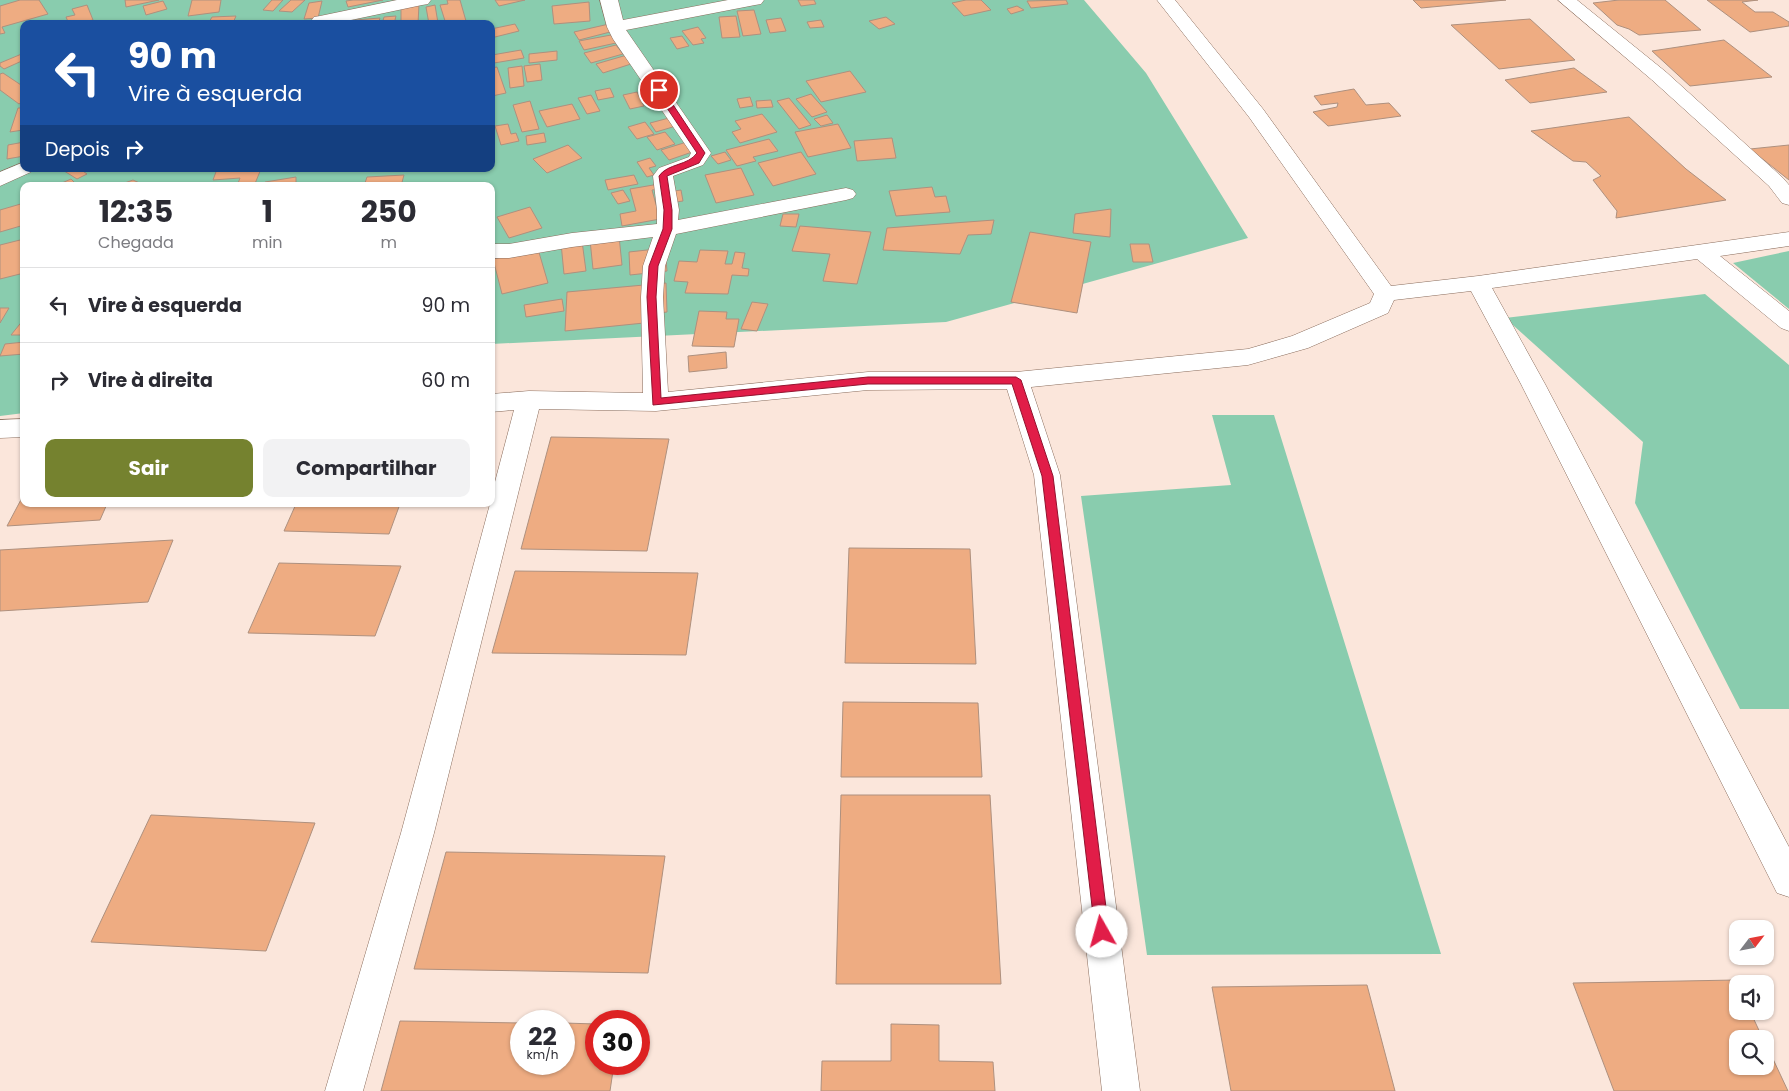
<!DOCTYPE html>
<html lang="pt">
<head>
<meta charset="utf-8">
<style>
  body { margin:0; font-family:Poppins,sans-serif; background:#f2f2f3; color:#2b2b33; height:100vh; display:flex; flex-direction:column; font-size:19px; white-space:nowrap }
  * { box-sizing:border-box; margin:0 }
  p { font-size:16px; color:#7c7c81 }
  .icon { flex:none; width:28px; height:28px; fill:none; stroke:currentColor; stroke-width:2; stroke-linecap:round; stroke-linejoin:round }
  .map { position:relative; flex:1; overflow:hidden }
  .drawer { position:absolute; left:20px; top:182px; width:475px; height:325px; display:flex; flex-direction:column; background:#fff; border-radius:10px; box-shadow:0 1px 4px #0004 }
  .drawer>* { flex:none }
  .guide { position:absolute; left:20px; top:20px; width:475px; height:152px; border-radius:10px; box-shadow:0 1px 4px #0004; background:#1a4fa0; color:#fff; overflow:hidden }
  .needle { width:32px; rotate:58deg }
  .fabs { position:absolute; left:1729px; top:920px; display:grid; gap:10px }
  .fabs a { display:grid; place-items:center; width:45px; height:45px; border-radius:10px; background:#fff; box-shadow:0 1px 4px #0004; font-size:25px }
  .speed { position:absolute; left:510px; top:1010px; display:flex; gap:10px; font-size:25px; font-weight:700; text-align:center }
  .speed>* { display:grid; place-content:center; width:65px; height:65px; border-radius:50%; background:#fff; box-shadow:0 1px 4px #0004; line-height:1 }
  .speed small { font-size:12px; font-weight:400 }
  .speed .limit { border:8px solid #d22; background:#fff; color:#111 }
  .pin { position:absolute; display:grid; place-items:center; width:42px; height:42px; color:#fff; margin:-21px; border:2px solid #fff; border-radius:50%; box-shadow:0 1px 5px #0007 }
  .me { position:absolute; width:55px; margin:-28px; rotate:353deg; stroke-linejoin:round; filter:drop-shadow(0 0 4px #0008) }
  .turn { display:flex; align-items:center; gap:18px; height:105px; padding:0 25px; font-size:22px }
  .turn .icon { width:65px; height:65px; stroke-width:2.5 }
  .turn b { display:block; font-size:35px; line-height:42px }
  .then { display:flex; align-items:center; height:48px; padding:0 25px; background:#0003; gap:10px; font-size:19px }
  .eta { display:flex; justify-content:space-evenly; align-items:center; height:85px; text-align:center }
  .eta b { font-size:30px; font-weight:700; line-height:35px }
  .button { display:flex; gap:10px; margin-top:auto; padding:10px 25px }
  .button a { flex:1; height:58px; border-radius:10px; background:#75822f; color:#fff; font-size:20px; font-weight:700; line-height:58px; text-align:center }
  .button a+a { background:#f2f2f3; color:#2b2b33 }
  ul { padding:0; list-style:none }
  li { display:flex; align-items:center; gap:15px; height:75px; padding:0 25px; border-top:1px solid #e1e1e2 }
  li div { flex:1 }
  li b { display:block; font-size:19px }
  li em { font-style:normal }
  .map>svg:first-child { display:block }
  .green { fill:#89ccae; fill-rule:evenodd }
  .building { fill:#eeac82; stroke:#ae907e }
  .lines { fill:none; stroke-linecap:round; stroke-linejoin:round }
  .minor-casing { stroke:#8a6d5d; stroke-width:1 }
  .minor { fill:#fff; fill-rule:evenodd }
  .route { fill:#e11d48; stroke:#92132f }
</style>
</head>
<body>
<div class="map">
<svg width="1789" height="1091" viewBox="0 0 1789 1091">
  <rect width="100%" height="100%" fill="#fbe6db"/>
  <g class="green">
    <path d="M0,0H1084L1146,73L1248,238L946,322L491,344V186H24V413L0,416ZM24,24H491V169H24Z"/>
    <path d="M1789,251V309L1733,263Z"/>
    <path d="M1705,294L1789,365V709H1740L1635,503L1643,442L1505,318Z"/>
    <path d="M1212,415H1274L1441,954L1147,955L1081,496L1231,485Z"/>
  </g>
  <g class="building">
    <path d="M20,0H39L48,14L2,27L5,33L0,34V6Z"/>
    <path d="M125,0H159L126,7Z"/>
    <path d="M192,0H221L219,12L188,16Z"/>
    <path d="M272,0H283L273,11L263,10Z"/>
    <path d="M291,0H305L292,12L279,11Z"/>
    <path d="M353,0H383L348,7L346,1Z"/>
    <path d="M447,0H460L466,21L446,24L440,5L448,4Z"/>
    <path d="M495,0H525L499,6Z"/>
    <path d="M798,0H814L816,4L801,6Z"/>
    <path d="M966,0H981L991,10L964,16L952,3Z"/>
    <path d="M1066,0L1068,4L1031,8L1027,1Z"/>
    <path d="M1413,0H1506L1421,8Z"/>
    <path d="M1619,0H1665L1701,30L1639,35L1629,29L1617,25L1593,3Z"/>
    <path d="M1707,0H1758L1742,2L1755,12H1773L1789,22V26L1750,32Z"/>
    <path d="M163,1L167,9L146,15L143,6Z"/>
    <path d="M322,1L318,18L304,19L309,3Z"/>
    <path d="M589,2L590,21L554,24L552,6Z"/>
    <path d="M419,4L418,24H401V6Z"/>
    <path d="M87,5L93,20L69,24L66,17L75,15L72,9Z"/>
    <path d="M435,5L438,23L429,24L426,7Z"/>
    <path d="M1017,6L1024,10L1011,14L1007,9Z"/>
    <path d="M754,10L761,34L743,36L737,11Z"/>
    <path d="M236,16L233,23L208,24L212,17Z"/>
    <path d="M396,16L394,24H382L384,17Z"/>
    <path d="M736,16L740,37L722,38L719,17Z"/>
    <path d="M886,17L895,24L879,29L869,21Z"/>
    <path d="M380,18L378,24H354L355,20Z"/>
    <path d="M781,18L786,31L770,33L766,20Z"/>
    <path d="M1530,19L1575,60L1499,69L1451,25Z"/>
    <path d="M821,20L824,27L810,28L807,22Z"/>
    <path d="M515,24L519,31L491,38V29Z"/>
    <path d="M609,24L614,31L579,40L574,32Z"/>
    <path d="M698,27L706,38L701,39L704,43L693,45L682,31Z"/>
    <path d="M611,35L616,43L584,50L579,41Z"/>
    <path d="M682,36L689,46L677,49L670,38Z"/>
    <path d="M1724,40L1772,77L1690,86L1652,51Z"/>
    <path d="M616,45L623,54L591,63L584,53Z"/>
    <path d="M521,50L524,58L494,63L492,55Z"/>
    <path d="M557,51V60L529,63V54Z"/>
    <path d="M24,53V60L4,69L0,66V63Z"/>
    <path d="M627,55L634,63L603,73L596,64Z"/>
    <path d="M540,64L542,80L527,82L524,66Z"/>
    <path d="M522,66L524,86L510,88L508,68Z"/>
    <path d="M497,67L506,93L492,96L491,68Z"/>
    <path d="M1574,68L1607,92L1530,103L1505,80Z"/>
    <path d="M850,71L866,92L821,102L806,81Z"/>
    <path d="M3,73L24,87V101L19,104L0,90V74Z"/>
    <path d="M610,88L614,97L598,100L595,91Z"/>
    <path d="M1354,89L1366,105L1389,103L1401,116L1328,126L1313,112L1337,107L1338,103L1321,105L1314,96Z"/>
    <path d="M637,92L644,106L630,109L623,95Z"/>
    <path d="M658,93L665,105L650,108L642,96Z"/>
    <path d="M811,94L827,112L812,117L796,99Z"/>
    <path d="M591,95L600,111L587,114L578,98Z"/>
    <path d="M750,97L753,106L740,108L737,99Z"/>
    <path d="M789,98L811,125L799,129L777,101Z"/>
    <path d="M771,100L773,107L757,108L756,101Z"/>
    <path d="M530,101L539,129L522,132L513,105Z"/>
    <path d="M572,104L580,119L547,127L539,111Z"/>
    <path d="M18,108H24L23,130L10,132Z"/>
    <path d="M762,114L777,132L740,143L732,132L741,129L735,121Z"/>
    <path d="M827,115L833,123L821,126L814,119Z"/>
    <path d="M1629,117L1686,169L1726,200L1616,218L1617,211L1593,180L1601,176L1586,162L1573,161L1531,131Z"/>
    <path d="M669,118L676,126L656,132L650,123Z"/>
    <path d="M645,122L654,134L637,139L628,127Z"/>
    <path d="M508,124L511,134L516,133L519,141L501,145L495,126Z"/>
    <path d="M838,124L851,148L808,157L795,132Z"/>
    <path d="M665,132L675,144L657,150L647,137Z"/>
    <path d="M544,133L546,142L527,145L526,136Z"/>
    <path d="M892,138L896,158L857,161L854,141Z"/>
    <path d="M769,139L778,151L753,157L756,161L737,166L726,150Z"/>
    <path d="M690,141L698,150L669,160L661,150Z"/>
    <path d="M24,142V156L7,159L8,145Z"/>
    <path d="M568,145L582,158L547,173L533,159Z"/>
    <path d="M1789,145V180L1750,149Z"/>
    <path d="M725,152L731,160L718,164L711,156Z"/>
    <path d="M801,152L816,174L773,186L758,163Z"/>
    <path d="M650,158L656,166L649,168L654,175L647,177L637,162Z"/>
    <path d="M741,168L754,195L716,203L705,175Z"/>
    <path d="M61,169H80L87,174L77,179Z"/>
    <path d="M217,169H261L254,186H237L240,178L213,180Z"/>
    <path d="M404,175L401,186H364L367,177Z"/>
    <path d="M634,175L638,184L608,190L605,180Z"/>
    <path d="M296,177V186H265V182Z"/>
    <path d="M71,179L78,186H55Z"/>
    <path d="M133,180L146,186H119V185Z"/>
    <path d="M659,184L660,189L652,190L660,219L622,226L620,214L636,211L630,189Z"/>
    <path d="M932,187L935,197L946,196L950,212L896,216L889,191Z"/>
    <path d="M623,190L630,201L618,204L611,193Z"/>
    <path d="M681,190L683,201L669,203L668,192Z"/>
    <path d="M24,203V225L0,232V210Z"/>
    <path d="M530,207L542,228L509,238L497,217Z"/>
    <path d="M1111,209L1110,237L1073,233L1075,214Z"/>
    <path d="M783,214H799L796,227L780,226Z"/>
    <path d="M994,220L991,234L968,235L960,254L883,250L887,228Z"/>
    <path d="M800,226L871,232L857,284L823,281L830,254L792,251Z"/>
    <path d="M1030,232L1091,242L1077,313L1011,302Z"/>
    <path d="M619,236L622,265L593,269L590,240Z"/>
    <path d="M24,239V273L0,279V245Z"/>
    <path d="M582,241L586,271L564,274L561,243Z"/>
    <path d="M1130,244H1149L1153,262H1133Z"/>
    <path d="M665,248L667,271L630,275L629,252Z"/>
    <path d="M538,249L548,283L502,294L493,259Z"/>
    <path d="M700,250L728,251L725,264H732L735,252L745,253L742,268L749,269L748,276L732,275L728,294L685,293L688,282L674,281L679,261L697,262Z"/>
    <path d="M666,283L667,312L644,315V323L565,331L567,292Z"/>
    <path d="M562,299L564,311L526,317L524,305Z"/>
    <path d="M752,302L768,304L757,331L741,329Z"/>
    <path d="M0,308H9L0,323Z"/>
    <path d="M699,311L727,312L726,319H739L734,347L692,346Z"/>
    <path d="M24,319V335H11Z"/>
    <path d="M24,342V354L0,356L5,344Z"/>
    <path d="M726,352L727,368L689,372L688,356Z"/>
    <path d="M551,437L669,439L647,551L521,549Z"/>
    <path d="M24,494V504H107L100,520L7,526Z"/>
    <path d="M296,504H400L389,534L284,531Z"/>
    <path d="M173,540L148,602L0,611V550Z"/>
    <path d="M849,548L970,549L976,664L845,663Z"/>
    <path d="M279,563L401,566L375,636L248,633Z"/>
    <path d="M515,571L698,573L686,655L492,653Z"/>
    <path d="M843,702L978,703L982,777H841Z"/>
    <path d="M841,795H990L1001,984H836Z"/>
    <path d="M151,815L315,823L266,951L91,942Z"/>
    <path d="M446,852L665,856L648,973L414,969Z"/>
    <path d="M1736,980L1738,1011H1750L1763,1039H1738V1066H1765V1042L1788,1091H1614L1573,983Z"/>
    <path d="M1367,985L1395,1091H1231L1212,987Z"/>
    <path d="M400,1021L521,1023V1064H564V1023L596,1024V1064H614L610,1091H381Z"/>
    <path d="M891,1024L939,1025V1061L993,1062L995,1091H821L822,1061H891Z"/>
  </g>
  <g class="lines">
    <g class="minor-casing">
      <g id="minor">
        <path d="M397,0H431L428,4L422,5L332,24H313L311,21L314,17L320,16Z"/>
        <path d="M600,0H618L623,20L728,0H764L761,4L755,5L626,30L711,153L703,165L673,176L679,210L678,220L846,188L853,190L856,194L853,198L846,200L676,234L665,266L663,297L668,392L868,372H1016L1248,349L1292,336L1370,303L1374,294L1249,117L1157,0H1175L1263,109L1391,286L1478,276L1789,232V246L1720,256L1789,311V331L1781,328L1697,259L1492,288L1545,384L1789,847V897L1777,893L1521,384L1471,291L1394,300L1388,313L1308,348L1248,365L1031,387L1060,475L1140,1091H1102L1034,475L1007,389L868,390L656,411L539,409L434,833L363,1091H325L401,833L490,504H491V497L514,410L491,412V394L529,391L643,393L641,297L643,266L653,237L572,247L509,258H491V244H509L572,233L657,224V210L653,176L659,168L689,157L691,153L613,39L607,27Z"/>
        <path d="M1558,0H1577L1666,72L1783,178L1789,185V205L1782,203L1769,186L1652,80Z"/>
        <path d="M24,162V169H34L31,172L0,186V172Z"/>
        <path d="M24,419V437L0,438V420Z"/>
      </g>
    </g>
    <use href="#minor" class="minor"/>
  </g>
  <path class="route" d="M656,88H662L705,153L699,163L667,176L672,210V229L658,266L656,297L661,398L868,377H1016L1021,380L1053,476L1109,932L1107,937L1102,939L1097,937L1095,932L1042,476L1012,384H868L653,405L647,297L649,266L663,229L664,210L659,176C668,163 688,166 697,153L655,90Z"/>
</svg>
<div class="fabs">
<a><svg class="needle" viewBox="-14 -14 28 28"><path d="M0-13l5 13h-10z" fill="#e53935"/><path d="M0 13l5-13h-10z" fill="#7c7c81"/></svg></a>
<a><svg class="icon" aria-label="sound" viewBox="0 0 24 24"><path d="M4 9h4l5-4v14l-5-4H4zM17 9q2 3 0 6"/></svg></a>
<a><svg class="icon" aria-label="search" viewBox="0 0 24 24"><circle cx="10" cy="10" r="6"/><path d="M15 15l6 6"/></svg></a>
</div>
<div class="speed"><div>22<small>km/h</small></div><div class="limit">30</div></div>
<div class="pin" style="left:659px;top:90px;background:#d93025"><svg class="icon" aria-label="arrive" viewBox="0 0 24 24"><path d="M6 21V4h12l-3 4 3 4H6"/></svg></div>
<svg class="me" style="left:1102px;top:932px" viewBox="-20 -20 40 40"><circle r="19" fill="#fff"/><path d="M0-13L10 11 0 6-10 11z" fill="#e11d48"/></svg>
<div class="guide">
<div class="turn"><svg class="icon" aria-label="left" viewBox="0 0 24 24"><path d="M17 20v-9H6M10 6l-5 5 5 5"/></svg><div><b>90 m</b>Vire à esquerda</div></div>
<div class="then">Depois<svg class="icon" aria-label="right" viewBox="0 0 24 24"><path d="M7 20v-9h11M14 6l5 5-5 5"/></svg></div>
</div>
<section class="drawer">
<div class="eta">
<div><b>12:35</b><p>Chegada</p></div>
<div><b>1</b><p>min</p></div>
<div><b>250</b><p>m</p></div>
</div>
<ul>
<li><svg class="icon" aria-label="left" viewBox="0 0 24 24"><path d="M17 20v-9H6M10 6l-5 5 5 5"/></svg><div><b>Vire à esquerda</b></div><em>90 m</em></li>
<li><svg class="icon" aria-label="right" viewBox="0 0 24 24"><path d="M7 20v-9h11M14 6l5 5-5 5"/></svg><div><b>Vire à direita</b></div><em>60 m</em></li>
</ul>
<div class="button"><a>Sair</a><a>Compartilhar</a></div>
</section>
</div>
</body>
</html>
